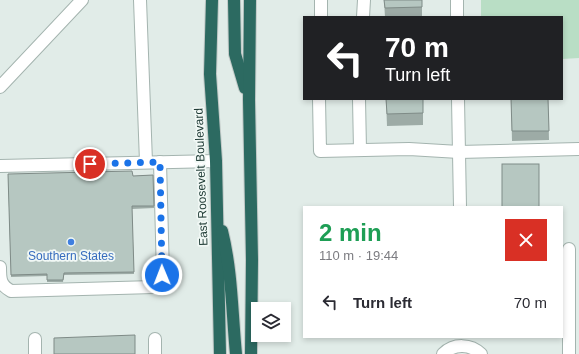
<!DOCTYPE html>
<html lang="en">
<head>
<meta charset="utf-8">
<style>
  body { margin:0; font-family:Arial,sans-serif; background:#f2f2f3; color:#2b2b33; height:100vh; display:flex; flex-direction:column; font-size:15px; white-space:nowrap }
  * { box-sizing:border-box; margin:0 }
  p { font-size:13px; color:#7c7c81 }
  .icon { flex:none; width:22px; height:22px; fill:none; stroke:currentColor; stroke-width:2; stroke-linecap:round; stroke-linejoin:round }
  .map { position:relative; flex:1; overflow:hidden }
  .details { position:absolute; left:303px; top:206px; width:260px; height:132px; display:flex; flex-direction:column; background:#fff; border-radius:0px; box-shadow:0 2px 6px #0003 }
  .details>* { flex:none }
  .top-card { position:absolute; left:303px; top:16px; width:260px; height:84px; border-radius:0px; box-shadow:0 2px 6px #0003; background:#202124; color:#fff; overflow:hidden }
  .buttons { position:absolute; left:251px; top:302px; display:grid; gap:8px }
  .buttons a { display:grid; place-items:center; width:40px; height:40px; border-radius:0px; background:#fff; box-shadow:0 2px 6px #0003; font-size:20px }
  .pin { position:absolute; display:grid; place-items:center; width:34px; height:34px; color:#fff; margin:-17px; border:2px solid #fff; border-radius:50%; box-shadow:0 1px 4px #0007 }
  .me { position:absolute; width:44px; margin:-22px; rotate:359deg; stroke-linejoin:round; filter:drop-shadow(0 0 3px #0008) }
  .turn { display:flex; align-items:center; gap:14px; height:84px; padding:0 16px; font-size:18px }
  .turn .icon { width:52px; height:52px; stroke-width:2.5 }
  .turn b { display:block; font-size:28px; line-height:34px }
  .round { display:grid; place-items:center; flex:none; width:42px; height:42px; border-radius:0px; background:#f2f2f3 }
  .summary { display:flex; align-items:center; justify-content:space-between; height:68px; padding:0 16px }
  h1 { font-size:24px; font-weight:600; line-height:30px; color:#1e9e55 }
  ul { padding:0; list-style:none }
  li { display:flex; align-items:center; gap:12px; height:56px; padding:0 16px }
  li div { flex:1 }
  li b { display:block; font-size:15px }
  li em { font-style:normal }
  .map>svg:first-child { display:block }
  .green { fill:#b9dec5 }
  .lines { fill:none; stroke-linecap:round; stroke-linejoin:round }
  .minor-casing { stroke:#a4b4af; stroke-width:14 }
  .highway-casing { stroke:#c1c9c7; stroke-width:14 }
  .minor { stroke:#fff; stroke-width:12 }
  .highway { stroke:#2c6a61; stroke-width:12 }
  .wall { fill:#9daba6 }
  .building { fill:#b6c7c1; stroke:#7f8b87 }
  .route { stroke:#1a73e8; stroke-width:7; stroke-dasharray:0 12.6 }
  .shop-dot { fill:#3f7fe0; stroke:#f1f8f5; stroke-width:1.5 }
  .labels { text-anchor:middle; stroke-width:3.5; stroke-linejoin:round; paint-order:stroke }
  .street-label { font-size:12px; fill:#213d37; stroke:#f1f8f5 }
  .shop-label { font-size:12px; fill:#366cbe; stroke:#f1f8f5 }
</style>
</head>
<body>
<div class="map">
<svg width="579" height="354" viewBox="0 0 579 354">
  <rect width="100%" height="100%" fill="#e1ece8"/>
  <path class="green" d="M481,0H579V58L562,59V17H481Z"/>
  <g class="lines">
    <g class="minor-casing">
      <g id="minor">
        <path d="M140,0L146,162"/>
        <path d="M321,0V17"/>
        <path d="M457,0V17"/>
        <path d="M363,17L364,0"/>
        <path d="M0,87L82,0"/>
        <path d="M319,99L320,151L409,149L459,152L579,149"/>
        <path d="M359,99L360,150"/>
        <path d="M458,99L460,207"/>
        <path d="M0,166L216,161"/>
        <path d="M569,249V354"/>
        <path d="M0,267C0,279 0,285 11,291L154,287L160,282L163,275L160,162"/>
        <path d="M35,339V354"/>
        <path d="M155,339V354"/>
        <path d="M443,354C454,343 471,344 481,354"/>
      </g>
    </g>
    <g class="highway-casing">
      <g id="highway">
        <path d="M212,0L210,74L216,161L220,354"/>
        <path d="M234,0L235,54L245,88"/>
        <path d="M250,0L249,100L252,260L251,354"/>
        <path d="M222,231C232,271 232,313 236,354"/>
      </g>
    </g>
    <use href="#minor" class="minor"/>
    <use href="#highway" class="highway"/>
  </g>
  <g class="wall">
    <path d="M384,0H422V17H385Z"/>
    <path d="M386,99H423V125L387,126Z"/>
    <path d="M511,99H548L549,140L512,141Z"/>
    <path d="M8,174L133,176L153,175L154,208L132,209L134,274L64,275L63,282H47V276L11,277Z"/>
  </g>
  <g class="building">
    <path d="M384,0H422V7L385,8Z"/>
    <path d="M386,99H423V113L387,114Z"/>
    <path d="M511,99H548L549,131H512Z"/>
    <rect x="502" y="164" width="37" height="43"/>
    <path d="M132,171L133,176L153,175L154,206H132L134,272L64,273L63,280H47V274L11,275L8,174Z"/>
    <path d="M135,335V354H54V338Z"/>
  </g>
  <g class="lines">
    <path class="route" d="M90,164L160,162L162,275"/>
  </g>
  <circle class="shop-dot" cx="71" cy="242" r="4"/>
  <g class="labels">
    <g class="street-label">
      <text transform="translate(201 177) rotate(-92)" y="4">East Roosevelt Boulevard</text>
    </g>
    <g class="shop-label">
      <text x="71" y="260">Southern States</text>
    </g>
  </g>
</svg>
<div class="buttons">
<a><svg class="icon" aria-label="layers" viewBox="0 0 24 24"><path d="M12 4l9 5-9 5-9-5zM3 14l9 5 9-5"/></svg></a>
</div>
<div class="pin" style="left:90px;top:164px;background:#d93025"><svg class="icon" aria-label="arrive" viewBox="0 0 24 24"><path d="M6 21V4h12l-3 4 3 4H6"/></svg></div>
<svg class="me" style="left:162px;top:275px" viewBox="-20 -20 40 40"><circle r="17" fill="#1a73e8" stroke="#fff" stroke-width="3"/><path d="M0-11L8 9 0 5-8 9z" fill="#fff"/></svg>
<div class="top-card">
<div class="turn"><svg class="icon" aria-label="left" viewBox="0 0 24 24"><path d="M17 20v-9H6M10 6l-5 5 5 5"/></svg><div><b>70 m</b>Turn left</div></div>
</div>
<section class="details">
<div class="summary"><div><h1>2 min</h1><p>110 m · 19:44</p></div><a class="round" style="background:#d93025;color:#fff"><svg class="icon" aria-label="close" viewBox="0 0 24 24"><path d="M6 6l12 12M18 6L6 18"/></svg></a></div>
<ul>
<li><svg class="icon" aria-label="left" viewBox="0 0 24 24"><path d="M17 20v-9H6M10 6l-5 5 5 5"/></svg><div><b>Turn left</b></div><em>70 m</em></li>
</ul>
</section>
</div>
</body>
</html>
